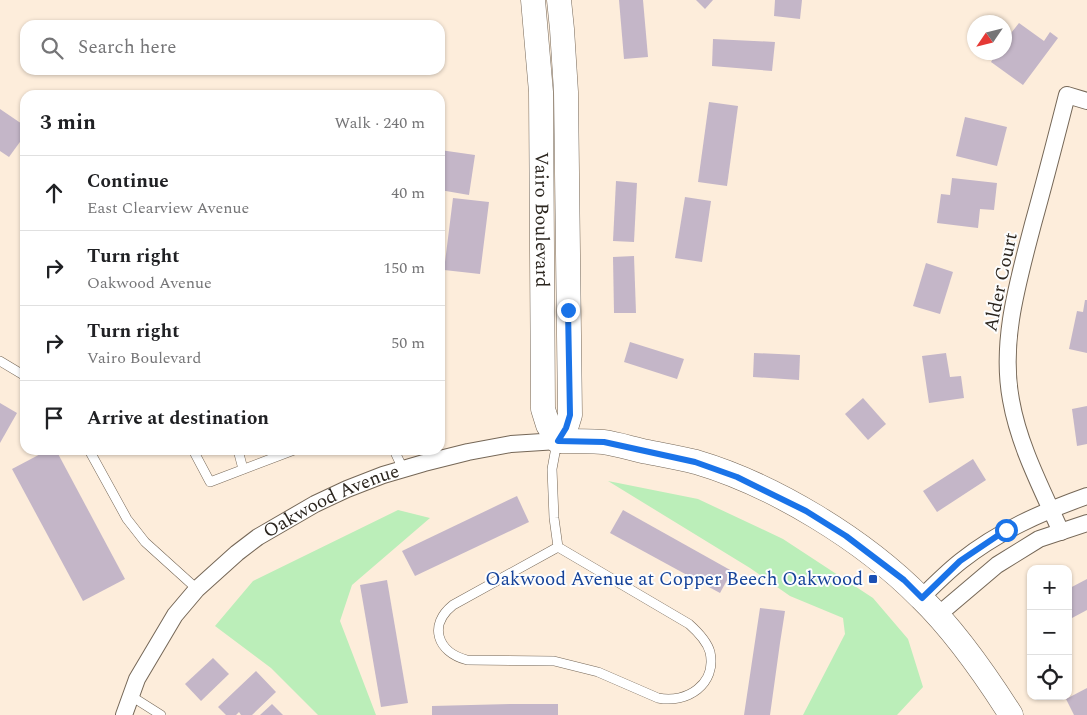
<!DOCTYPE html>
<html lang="en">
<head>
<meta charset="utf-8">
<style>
	body { margin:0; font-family:Spectral,serif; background:#f6f6f6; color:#202124 }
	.controls { position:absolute; right:15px; bottom:15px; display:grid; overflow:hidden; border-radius:10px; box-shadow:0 1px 4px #0004 }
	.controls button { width:45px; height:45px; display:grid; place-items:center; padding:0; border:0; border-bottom:1px solid #e0e0e0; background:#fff; color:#202124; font:25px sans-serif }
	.compass { position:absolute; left:967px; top:15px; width:45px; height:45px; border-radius:50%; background:#fff; box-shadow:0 1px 4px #0004; rotate:235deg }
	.stop { position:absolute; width:15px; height:15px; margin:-11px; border:4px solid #1a73e8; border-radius:50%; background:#fff }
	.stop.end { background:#1a73e8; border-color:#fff; box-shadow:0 1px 5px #0008 }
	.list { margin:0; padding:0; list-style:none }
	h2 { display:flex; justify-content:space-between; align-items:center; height:65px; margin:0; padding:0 20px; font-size:21px }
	h2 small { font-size:16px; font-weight:400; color:#757577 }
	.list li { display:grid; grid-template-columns:32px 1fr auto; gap:15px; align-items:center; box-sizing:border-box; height:75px; padding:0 20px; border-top:1px solid #e0e0e0 }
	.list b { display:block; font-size:19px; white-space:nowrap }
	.list p { margin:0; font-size:16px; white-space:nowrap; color:#757577 }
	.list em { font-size:16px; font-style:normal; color:#757577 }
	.icon { flex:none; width:28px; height:28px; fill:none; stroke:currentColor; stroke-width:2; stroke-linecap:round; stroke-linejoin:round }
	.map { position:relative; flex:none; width:1087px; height:715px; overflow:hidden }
	.search { position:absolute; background:#fff; box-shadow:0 1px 4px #0004; left:20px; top:20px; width:425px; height:55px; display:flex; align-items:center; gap:12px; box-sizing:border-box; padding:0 18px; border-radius:15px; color:#757577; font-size:19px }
	.panel { position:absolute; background:#fff; box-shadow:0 1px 4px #0004; left:20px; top:90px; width:425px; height:365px; border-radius:15px }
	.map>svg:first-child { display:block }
	.green { fill:#bbeeb9 }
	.building { fill:#c4b6c8 }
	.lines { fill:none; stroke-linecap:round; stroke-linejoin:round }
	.lane-casing { stroke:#756757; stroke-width:10 }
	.street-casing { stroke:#756757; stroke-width:18 }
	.secondary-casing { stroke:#756757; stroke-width:25 }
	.lane { stroke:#fff; stroke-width:9 }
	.street { stroke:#fff; stroke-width:16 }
	.secondary { stroke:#fff; stroke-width:24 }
	.route { stroke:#1a73e8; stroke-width:6 }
	.transit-dot { fill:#1a4fb4; stroke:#fdfdfd; stroke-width:2 }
	.labels { text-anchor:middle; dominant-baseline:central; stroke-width:4; stroke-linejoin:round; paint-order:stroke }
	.street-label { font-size:19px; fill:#2b251e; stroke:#fdfdfd }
	.transit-label { font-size:19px; fill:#164399; stroke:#fdfdfd; text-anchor:end }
</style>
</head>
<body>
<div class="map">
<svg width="1087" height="715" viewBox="0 0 1087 715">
	<rect width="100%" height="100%" fill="#fdeddb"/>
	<g class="green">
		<polygon points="608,481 698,499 783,539 873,598 908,639 923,687 897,715 803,715 845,634 843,618 790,596 750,568"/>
		<polygon points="398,510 430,518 352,585 340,621 376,715 318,715 271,668 215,626 253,581"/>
	</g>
	<g class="building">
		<polygon points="619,0 643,0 648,57 624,59"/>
		<polygon points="696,0 713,0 705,9"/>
		<polygon points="775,0 802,0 800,19 774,16"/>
		<polygon points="1019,23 1044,41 1050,32 1058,38 1023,85 991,62 997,52 1004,52 1004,42"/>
		<polygon points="713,39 775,42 772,71 712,66"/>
		<polygon points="709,102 738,106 727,186 698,182"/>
		<polygon points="0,109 25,126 25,135 9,157 0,151"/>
		<polygon points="965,117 1007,127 997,166 956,156"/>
		<polygon points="440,150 475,155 469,195 440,190"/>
		<polygon points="952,178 997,183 994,210 980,209 978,228 937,223 941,194 950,195"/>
		<polygon points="616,181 637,183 634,242 613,241"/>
		<polygon points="685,197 711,201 702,262 675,258"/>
		<polygon points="453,198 489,202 480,274 444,270"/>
		<polygon points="634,256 636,313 614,313 613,257"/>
		<polygon points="926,263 953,272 940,314 913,306"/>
		<polygon points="1085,300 1087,300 1087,353 1069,349 1077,311 1083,312"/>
		<polygon points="630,342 684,359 677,379 624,362"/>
		<polygon points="754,353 800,355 799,380 753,377"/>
		<polygon points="946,353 950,377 961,376 964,398 929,403 922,356"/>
		<polygon points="863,398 886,424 868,440 845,414"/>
		<polygon points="0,403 17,413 0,443"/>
		<polygon points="1087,406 1087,444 1077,446 1072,409"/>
		<polygon points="48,450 56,450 125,579 83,601 12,469"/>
		<polygon points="973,459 986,480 937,512 923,491"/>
		<polygon points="517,496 529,522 415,576 402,551"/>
		<polygon points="623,510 732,571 720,593 610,533"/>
		<polygon points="1087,579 1087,610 1072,618 1068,611 1068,589"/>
		<polygon points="387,580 408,703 381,707 360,585"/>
		<polygon points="760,608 785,611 780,643 770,715 744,715"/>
		<polygon points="213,658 229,674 201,701 185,684"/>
		<polygon points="256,671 276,692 252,715 241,715 239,712 236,715 226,715 218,707"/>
		<polygon points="1087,688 1087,715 1074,715 1066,699"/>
		<polygon points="272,704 283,715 260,715"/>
		<polygon points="511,704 558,704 558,715 432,715 432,706"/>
	</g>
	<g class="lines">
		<defs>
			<g id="lane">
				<polyline points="0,361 25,376"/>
				<path d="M557,442L552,469L554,518L558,547L453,605C428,625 437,652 467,660L554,661L598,672L658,698C687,704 717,684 710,652C707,641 698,632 689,624L558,547"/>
				<polyline points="89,450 127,519 145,542 197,589"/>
				<polyline points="193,450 210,482 294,450"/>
				<polyline points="238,450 243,469"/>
				<polyline points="394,450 403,469"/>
				<polyline points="131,696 161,715"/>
			</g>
			<g id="street">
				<path d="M1061,532C1042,489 1019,446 1011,400C1000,341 1018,282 1033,224C1045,181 1056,138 1067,95L1087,101"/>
				<path d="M921,598C934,585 947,572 961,561C999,531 1042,512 1087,496"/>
				<polyline points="938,615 997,565 1039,539 1087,523"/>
				<path id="s1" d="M124,715L137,679L175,615L197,589L237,553L258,537L315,504L347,489L383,475L424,463L468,452L511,444L558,441"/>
			</g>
			<g id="secondary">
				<path id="s2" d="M533,0L541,92L543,409L548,425L558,441"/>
				<path d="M558,441C573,441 588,441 603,442C618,444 633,449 648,452C663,455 680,458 696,462C774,485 864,540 921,598C956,632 985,674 1011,715"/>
				<polyline points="558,441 566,428 570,415 566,92 562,29 559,0"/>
			</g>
		</defs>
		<use href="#lane" class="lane-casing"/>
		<use href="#street" class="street-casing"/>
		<use href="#secondary" class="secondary-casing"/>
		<use href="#lane" class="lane"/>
		<use href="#street" class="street"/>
		<use href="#secondary" class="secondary"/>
	</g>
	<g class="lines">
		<polyline class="route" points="568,310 570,415 566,428 558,441 604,442 695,462 737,477 806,511 846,536 904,580 922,598 960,561 1006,530"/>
	</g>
	<rect class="transit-dot" x="868" y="574" width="10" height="10" rx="2.5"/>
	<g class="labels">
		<g class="street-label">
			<text stroke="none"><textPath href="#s2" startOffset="220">Vairo Boulevard</textPath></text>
			<text transform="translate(1001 282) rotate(-78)">Alder Court</text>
			<text stroke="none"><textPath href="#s1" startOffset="309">Oakwood Avenue</textPath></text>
		</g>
		<g class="transit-label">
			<text x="863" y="579">Oakwood Avenue at Copper Beech Oakwood</text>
		</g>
	</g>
</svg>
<div class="controls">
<button>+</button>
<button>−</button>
<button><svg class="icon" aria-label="locate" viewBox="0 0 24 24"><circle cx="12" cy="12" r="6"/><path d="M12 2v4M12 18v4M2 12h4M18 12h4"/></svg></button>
</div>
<svg class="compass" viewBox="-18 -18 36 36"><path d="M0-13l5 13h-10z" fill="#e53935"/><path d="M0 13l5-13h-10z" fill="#757577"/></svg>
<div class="stop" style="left:1006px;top:530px"></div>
<div class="stop end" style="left:568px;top:310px"></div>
<div class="search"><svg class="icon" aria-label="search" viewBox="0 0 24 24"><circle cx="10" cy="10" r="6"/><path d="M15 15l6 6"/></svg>Search here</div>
<section class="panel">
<h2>3 min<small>Walk · 240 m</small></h2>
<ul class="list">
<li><svg class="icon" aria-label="ahead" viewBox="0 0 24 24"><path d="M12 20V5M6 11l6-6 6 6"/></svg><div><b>Continue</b><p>East Clearview Avenue</p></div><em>40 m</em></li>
<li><svg class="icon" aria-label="right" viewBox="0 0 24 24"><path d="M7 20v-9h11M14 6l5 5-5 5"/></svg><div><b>Turn right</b><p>Oakwood Avenue</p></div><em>150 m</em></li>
<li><svg class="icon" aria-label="right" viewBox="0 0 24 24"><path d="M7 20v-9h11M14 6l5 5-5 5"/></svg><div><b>Turn right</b><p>Vairo Boulevard</p></div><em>50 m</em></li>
<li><svg class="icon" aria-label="arrive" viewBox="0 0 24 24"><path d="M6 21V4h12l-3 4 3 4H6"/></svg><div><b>Arrive at destination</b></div></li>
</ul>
</section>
</div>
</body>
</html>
